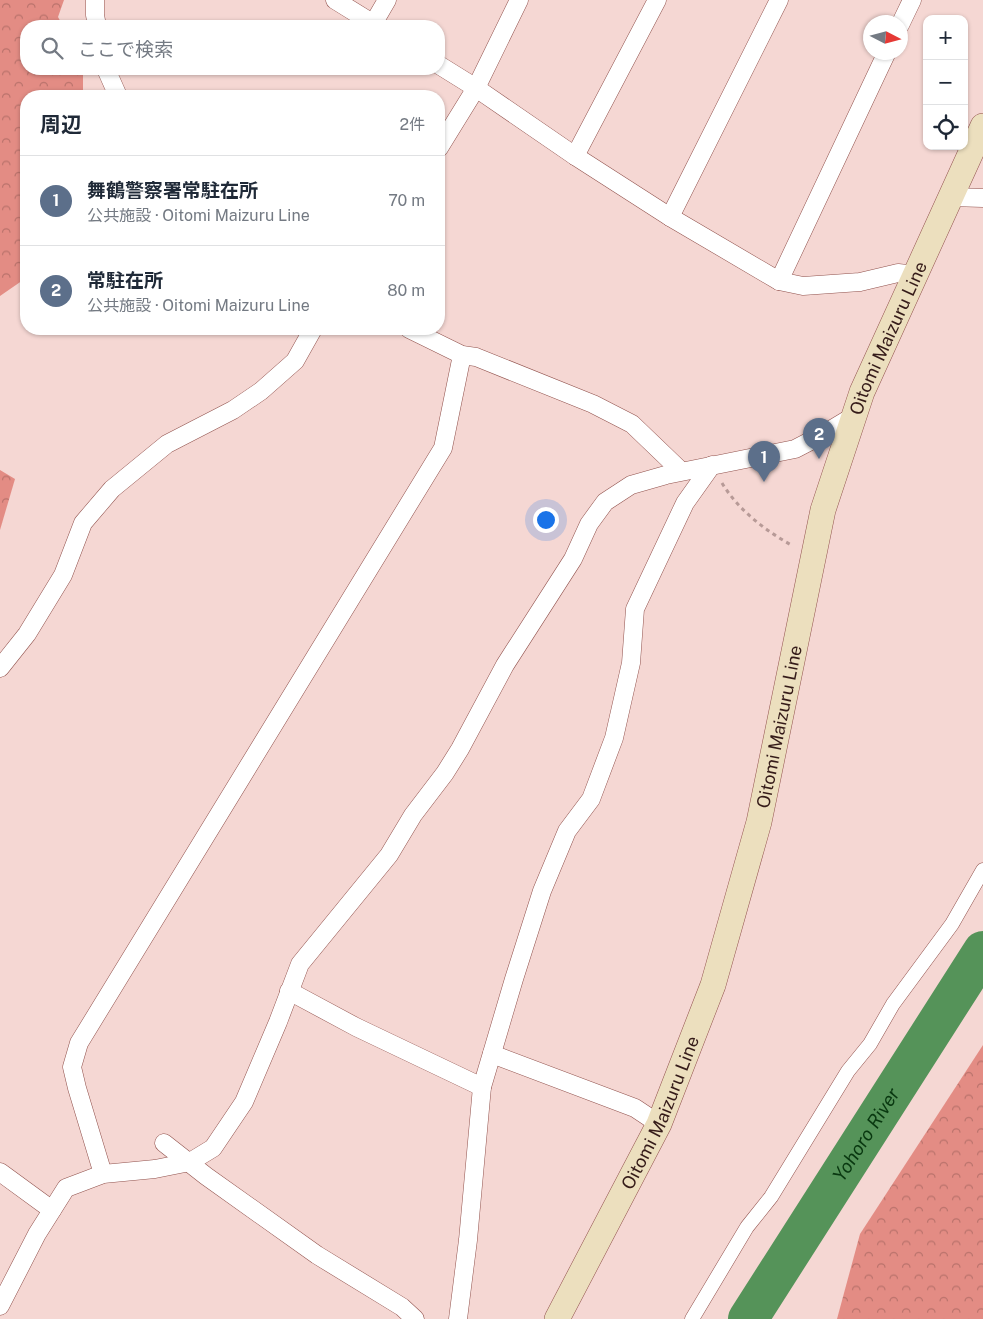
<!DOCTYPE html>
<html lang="ja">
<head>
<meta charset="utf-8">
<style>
	body { margin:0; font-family:"Public Sans","Noto Sans JP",sans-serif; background:#f2f2f3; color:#1f2937 }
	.controls { position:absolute; right:15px; top:15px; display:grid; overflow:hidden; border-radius:10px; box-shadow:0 1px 4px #0004 }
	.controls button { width:45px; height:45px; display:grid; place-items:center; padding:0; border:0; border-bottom:1px solid #e0e1e3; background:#fff; color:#1f2937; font:25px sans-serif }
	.compass { position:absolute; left:863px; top:15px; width:45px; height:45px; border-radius:50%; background:#fff; box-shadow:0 1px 4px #0004; rotate:96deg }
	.you { position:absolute; left:545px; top:519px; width:18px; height:18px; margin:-12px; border:4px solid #fff; border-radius:50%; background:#1a73e8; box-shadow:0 0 0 8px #1a73e833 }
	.badge { display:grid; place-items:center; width:32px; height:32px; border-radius:50%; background:#111827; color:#fff; font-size:16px; font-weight:700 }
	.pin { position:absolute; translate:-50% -41px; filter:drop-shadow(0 1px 2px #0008) }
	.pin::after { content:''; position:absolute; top:26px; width:18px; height:15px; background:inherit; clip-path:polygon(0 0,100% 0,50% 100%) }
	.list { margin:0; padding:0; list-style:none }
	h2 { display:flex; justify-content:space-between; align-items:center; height:65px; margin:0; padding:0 20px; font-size:21px }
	h2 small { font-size:16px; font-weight:400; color:#747a83 }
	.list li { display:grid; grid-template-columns:32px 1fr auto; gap:15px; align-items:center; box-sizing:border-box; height:90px; padding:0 20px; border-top:1px solid #e0e1e3 }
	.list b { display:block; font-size:19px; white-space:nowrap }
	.list p { margin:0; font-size:16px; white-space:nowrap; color:#747a83 }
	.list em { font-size:16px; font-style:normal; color:#747a83 }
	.icon { flex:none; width:28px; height:28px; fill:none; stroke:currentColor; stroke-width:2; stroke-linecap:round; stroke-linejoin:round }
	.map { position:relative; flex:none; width:983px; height:1319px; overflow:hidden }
	.search { position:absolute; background:#fff; box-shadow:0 1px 4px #0004; left:20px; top:20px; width:425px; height:55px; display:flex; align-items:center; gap:12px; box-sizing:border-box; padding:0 18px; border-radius:20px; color:#747a83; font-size:19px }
	.panel { position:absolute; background:#fff; box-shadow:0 1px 4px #0004; left:20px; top:90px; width:425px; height:245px; border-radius:20px }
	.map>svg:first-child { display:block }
	.forest { fill:url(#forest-crowns) }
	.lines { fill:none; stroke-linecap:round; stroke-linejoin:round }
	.river { stroke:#559359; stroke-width:40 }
	.pedestrian-casing { stroke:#91524d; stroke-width:15 }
	.minor-casing { stroke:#91524d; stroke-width:19 }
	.secondary-casing { stroke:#91524d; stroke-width:26 }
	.path { stroke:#b79a97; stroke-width:3; stroke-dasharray:4 4; stroke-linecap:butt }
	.pedestrian { stroke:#fff; stroke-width:14 }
	.minor { stroke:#fff; stroke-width:18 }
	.secondary { stroke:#ecdfbe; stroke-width:25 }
	.labels { text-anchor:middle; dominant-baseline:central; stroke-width:4; stroke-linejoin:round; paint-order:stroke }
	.street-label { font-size:18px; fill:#351b19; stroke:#fff }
	.water-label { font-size:19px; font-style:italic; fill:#093810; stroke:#fff }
</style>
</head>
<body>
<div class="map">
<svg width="983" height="1319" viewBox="0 0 983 1319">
	<defs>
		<pattern id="forest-crowns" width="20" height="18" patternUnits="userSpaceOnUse" patternTransform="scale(1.25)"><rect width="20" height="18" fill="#e38c84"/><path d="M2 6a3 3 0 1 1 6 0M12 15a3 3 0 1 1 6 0" fill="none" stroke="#b9726b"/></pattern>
	</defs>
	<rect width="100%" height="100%" fill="#f5d7d3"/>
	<g class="forest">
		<polygon points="0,0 64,0 58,17 63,26 26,26 26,69 83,69 83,96 26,96 26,278 0,296"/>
		<polygon points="0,470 15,479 0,530"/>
		<polygon points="983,1045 983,1319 837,1319 860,1234"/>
	</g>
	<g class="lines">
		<path class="river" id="s1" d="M748,1319L983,951"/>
		<defs>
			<polyline id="pedestrian" points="692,1319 747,1227 771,1197 848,1071 870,1044 893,1004 952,924 983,870"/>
			<g id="minor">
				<polyline points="95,0 95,15 97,26"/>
				<polyline points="335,0 377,26"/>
				<polyline points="373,24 387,0"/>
				<polyline points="900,25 912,0"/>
				<polyline points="439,65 476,88 575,156 670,217 779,281 803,286 860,282 898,273 916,275"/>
				<polyline points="106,69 118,96"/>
				<polyline points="439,148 476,88 519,0"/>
				<polyline points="575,156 657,0"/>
				<polyline points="950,197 983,198"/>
				<polyline points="670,217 779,0"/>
				<polyline points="779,281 887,52"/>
				<polyline points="409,329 462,355 476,357 593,404 632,424 681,471"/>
				<polyline points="0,668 27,634 63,575 83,523 112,489 167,444 233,410 261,391 295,361 313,329"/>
				<polyline points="289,991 356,1027 482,1087"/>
				<polyline points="492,1054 635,1108 659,1124"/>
				<polyline points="164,1143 206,1176 317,1255 402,1307 415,1319"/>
				<polyline points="0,1172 52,1210"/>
				<polyline points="103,1174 77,1088 72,1067 79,1043 443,448 462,355"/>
				<polyline points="0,1306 37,1234 66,1188 103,1174 155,1169 190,1162 213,1148 244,1102 278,1022 300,964 389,855 413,815 445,773 460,749 505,665 573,559 589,524 605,502 631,485 666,475 795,449 824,434 854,416"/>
				<polyline points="458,1319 468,1240 482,1087 514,979 542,891 567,831 591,799 614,738 631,663 635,609 685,503 712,465"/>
			</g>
			<g id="secondary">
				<path id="s2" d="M557,1319L659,1124L713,985L759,822L823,510L862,392L983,126"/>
			</g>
		</defs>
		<use href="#pedestrian" class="pedestrian-casing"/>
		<use href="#minor" class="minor-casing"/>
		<use href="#secondary" class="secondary-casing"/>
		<path class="path" d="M722,483C738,510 766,531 793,546"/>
		<use href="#pedestrian" class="pedestrian"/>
		<use href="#minor" class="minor"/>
		<use href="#secondary" class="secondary"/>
	</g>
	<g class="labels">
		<g class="street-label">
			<text stroke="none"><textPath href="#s2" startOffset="1041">Oitomi Maizuru Line</textPath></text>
			<text stroke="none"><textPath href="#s2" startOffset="636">Oitomi Maizuru Line</textPath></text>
			<text stroke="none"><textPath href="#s2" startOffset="231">Oitomi Maizuru Line</textPath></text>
		</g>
		<g class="water-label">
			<text stroke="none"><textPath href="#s1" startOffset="219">Yohoro River</textPath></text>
		</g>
	</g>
</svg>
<div class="controls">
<button>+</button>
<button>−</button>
<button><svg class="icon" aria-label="locate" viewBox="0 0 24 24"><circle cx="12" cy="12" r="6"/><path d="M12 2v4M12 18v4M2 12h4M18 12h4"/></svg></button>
</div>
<svg class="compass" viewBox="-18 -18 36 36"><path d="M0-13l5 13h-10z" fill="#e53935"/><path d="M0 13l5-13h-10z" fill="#747a83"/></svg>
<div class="you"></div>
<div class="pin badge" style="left:764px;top:482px;background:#5c6f8a">1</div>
<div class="pin badge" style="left:819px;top:459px;background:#5c6f8a">2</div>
<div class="search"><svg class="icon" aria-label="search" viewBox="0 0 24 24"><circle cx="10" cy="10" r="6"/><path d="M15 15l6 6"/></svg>ここで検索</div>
<section class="panel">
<h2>周辺<small>2件</small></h2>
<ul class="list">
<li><span class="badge" style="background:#5c6f8a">1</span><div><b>舞鶴警察署常駐在所</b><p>公共施設 · Oitomi Maizuru Line</p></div><em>70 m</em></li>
<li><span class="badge" style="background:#5c6f8a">2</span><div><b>常駐在所</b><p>公共施設 · Oitomi Maizuru Line</p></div><em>80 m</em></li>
</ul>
</section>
</div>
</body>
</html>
